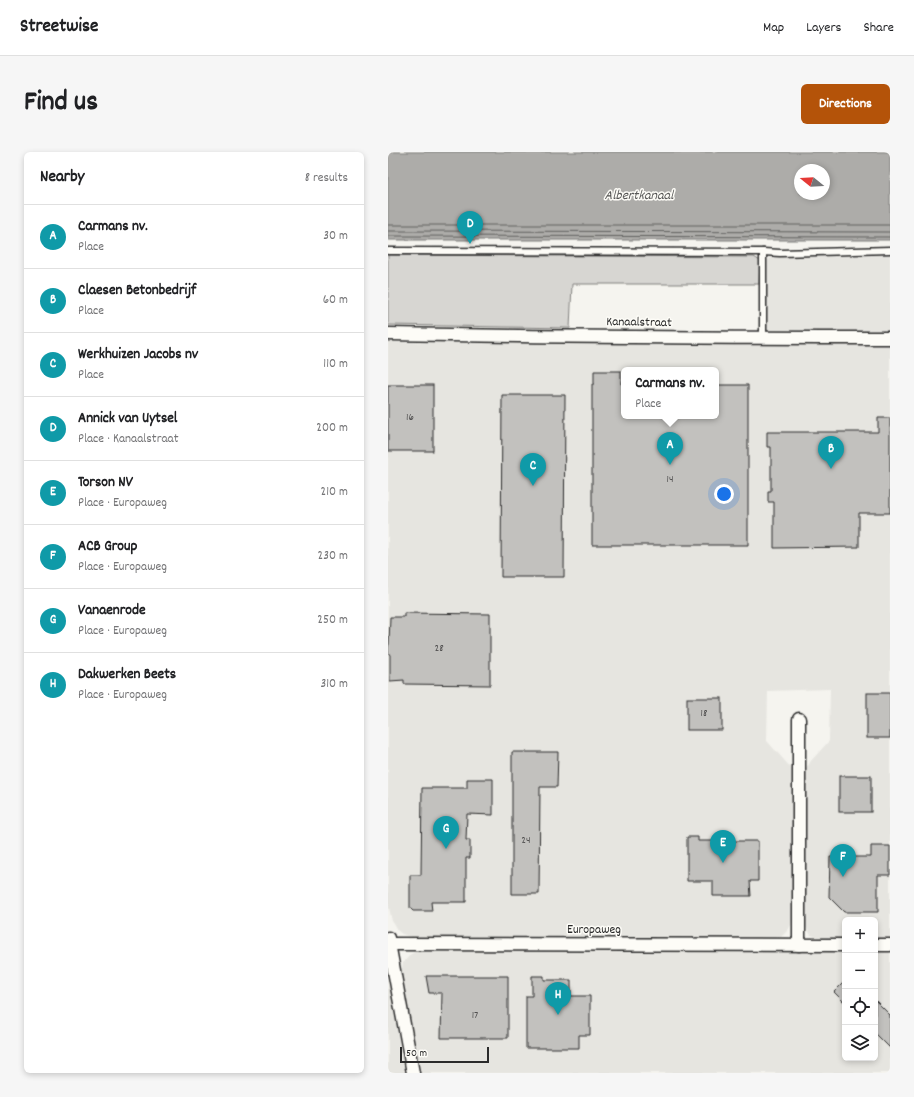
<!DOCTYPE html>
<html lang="en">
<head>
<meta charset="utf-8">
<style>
	body { margin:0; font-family:Dekko,sans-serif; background:#f6f6f6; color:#202124 }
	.controls { position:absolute; right:12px; bottom:12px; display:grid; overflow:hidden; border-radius:6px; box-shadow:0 2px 6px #0003 }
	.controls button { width:36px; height:36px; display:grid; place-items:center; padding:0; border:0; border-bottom:1px solid #e0e0e0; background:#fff; color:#202124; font:20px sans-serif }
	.compass { position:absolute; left:406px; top:12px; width:36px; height:36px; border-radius:50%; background:#fff; box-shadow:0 2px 6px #0003; rotate:288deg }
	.scale { position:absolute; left:12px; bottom:10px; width:89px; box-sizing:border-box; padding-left:4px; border:2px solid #2b2b2b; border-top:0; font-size:11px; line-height:14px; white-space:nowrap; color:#2b2b2b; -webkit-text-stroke:3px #fdfcf7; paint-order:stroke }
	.you { position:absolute; left:336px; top:342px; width:14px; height:14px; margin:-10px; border:3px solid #fff; border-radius:50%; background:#1a73e8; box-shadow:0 0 0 6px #1a73e833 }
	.badge { display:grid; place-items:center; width:26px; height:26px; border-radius:50%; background:#b45309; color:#fff; font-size:13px; font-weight:700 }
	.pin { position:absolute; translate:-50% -33px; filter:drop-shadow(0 1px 2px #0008) }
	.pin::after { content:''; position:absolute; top:21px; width:14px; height:12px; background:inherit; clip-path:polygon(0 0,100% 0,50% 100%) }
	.popup { position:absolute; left:233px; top:215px; width:98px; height:52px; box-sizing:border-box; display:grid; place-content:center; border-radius:6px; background:#fff; filter:drop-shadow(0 1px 3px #0005); font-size:13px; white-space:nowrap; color:#757577 }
	.popup b { font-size:15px; color:#202124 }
	.popup::after { content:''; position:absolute; left:50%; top:100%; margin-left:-8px; border:8px solid transparent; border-top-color:#fff }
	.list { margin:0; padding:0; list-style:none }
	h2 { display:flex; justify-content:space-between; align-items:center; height:52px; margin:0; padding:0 16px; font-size:17px }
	h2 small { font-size:13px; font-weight:400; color:#757577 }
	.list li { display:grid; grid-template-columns:26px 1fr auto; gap:12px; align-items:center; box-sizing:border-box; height:64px; padding:0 16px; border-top:1px solid #e0e0e0 }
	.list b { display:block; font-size:15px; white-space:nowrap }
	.list p { margin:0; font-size:13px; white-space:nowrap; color:#757577 }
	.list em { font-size:13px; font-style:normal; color:#757577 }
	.icon { flex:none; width:22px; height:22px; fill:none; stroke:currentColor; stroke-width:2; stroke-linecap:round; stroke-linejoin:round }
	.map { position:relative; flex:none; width:502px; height:921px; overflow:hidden; border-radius:6px }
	header { display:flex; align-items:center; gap:24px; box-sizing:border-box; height:56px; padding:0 20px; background:#fff; border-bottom:1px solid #e0e0e0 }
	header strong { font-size:19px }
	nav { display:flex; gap:22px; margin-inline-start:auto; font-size:14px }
	.intro { display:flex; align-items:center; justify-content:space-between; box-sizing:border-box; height:96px; padding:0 24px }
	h1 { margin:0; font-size:28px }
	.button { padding:10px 18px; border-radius:6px; background:#b45309; color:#fff; font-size:14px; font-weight:700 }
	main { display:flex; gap:24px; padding:0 24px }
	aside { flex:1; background:#fff; border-radius:6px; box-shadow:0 2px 6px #0003 }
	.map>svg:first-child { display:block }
	.built { fill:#e6e5e0; fill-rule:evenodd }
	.green { fill:#d7d6d2; stroke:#81807e }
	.water { fill:#adaca9; stroke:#797877; fill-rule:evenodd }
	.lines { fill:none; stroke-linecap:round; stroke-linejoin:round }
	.shore { stroke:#5f5f5d; stroke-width:1 }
	.building { fill:#c2c1be; stroke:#2b2b2b }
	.service-casing { stroke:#2b2b2b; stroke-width:9 }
	.minor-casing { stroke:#2b2b2b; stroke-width:15 }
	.service { stroke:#fdfcf7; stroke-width:6 }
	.minor { stroke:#fdfcf7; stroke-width:12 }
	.labels { text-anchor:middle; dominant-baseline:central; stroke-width:3; stroke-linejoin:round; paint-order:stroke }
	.number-label { font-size:11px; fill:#515050 }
	.street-label { font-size:13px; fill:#2b2b2b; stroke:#fdfcf7 }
	.water-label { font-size:14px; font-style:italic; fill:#585857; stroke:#fdfcf7 }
</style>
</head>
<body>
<header>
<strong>Streetwise</strong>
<nav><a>Map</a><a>Layers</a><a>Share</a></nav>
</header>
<div class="intro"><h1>Find us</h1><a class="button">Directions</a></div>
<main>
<aside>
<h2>Nearby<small>8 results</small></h2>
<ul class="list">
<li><span class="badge" style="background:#0f9aa8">A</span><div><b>Carmans nv.</b><p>Place</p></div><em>30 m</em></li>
<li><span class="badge" style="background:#0f9aa8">B</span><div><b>Claesen Betonbedrijf</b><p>Place</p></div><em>60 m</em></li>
<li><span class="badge" style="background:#0f9aa8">C</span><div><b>Werkhuizen Jacobs nv</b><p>Place</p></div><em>110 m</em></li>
<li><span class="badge" style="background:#0f9aa8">D</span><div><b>Annick van Uytsel</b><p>Place · Kanaalstraat</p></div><em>200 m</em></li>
<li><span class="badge" style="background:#0f9aa8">E</span><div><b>Torson NV</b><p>Place · Europaweg</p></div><em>210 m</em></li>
<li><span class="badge" style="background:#0f9aa8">F</span><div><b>ACB Group</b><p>Place · Europaweg</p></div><em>230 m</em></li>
<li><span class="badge" style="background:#0f9aa8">G</span><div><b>Vanaenrode</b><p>Place · Europaweg</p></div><em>250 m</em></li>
<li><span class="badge" style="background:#0f9aa8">H</span><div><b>Dakwerken Beets</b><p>Place · Europaweg</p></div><em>310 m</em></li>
</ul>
</aside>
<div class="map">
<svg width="502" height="921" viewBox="0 0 502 921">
	<rect width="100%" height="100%" fill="#f5f4ef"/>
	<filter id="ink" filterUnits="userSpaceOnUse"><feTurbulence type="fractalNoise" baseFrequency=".025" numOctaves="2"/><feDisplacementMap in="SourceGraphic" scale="8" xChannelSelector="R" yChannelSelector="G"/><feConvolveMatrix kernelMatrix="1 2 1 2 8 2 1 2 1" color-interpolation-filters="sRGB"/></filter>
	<g filter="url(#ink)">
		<g class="built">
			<path d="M502,101V787H487V768H457V787L431,786L423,783L418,775L417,768V617L422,611V610L441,589L442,537L380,539L379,589L404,617V769L403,773L400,778L393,785L383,787L23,785L14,782L9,778L4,769L0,751V190L378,192V113L379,109L382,106L385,104ZM236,218H328V264H236Z"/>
			<polygon points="41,798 457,799 457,906 487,906 487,800 502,800 502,921 30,921 13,819 15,811 23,802 29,799"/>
			<polygon points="0,825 15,909 17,921 0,921"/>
		</g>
		<polygon class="green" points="0,103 366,105 372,109 371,132 184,132 182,176 0,173"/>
		<path class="water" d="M0,0H502V88H0ZM412,18H436V42H412Z"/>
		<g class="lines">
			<g class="shore">
				<polyline points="0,73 502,73"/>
				<polyline points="0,79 502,80"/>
				<polyline points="0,84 502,85"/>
			</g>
		</g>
		<g class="building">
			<polygon points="206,219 233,219 233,232 236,232 236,264 328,264 328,233 360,233 360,393 204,393 204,232 206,232"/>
			<rect x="0" y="233" width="45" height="66"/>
			<polygon points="114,243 177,243 176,425 113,425"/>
			<polygon points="490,266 502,266 502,361 471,361 471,395 386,396 386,350 380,350 380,339 383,339 383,295 379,295 379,280 490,280"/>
			<polygon points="16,461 102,462 102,533 16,532 16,528 2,529 2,503 0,500 0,495 1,492 2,465 16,465"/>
			<rect x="479" y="541" width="23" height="45"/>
			<rect x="299" y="546" width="35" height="32"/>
			<polygon points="124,600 170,600 169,635 152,635 151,742 124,742"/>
			<rect x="451" y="624" width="32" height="36"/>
			<polygon points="79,627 105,627 105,663 79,662 78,688 82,688 82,706 78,706 78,750 43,750 44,759 25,759 22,756 22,723 33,723 34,636 79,636"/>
			<polygon points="299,685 310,685 310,689 370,689 370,729 362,729 363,744 325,744 325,729 299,729"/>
			<polygon points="483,694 502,694 502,723 490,723 490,760 456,760 441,745 442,705 483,705"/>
			<polygon points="38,824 120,824 120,886 53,886 54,841 41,841"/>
			<polygon points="144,824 156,824 156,828 183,828 183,844 202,844 202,883 191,883 191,896 138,896 138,844 144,844"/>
			<polygon points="457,829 457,851 446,840"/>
			<polygon points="487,848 502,863 502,896 487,881"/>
		</g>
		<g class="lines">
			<defs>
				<g id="service">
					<polyline points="0,99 375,100 375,186"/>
					<polyline points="375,100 392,101 502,98"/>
				</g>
				<g id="minor">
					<path d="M0,182C167,185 335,186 502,186"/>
					<polyline points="411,567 411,793"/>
					<polyline points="0,786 25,921"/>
					<polyline points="1,792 457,793"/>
					<polyline points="487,793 502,793"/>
				</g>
			</defs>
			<use href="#service" class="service-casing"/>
			<use href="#minor" class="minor-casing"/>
			<use href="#service" class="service"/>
			<use href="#minor" class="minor"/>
		</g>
	</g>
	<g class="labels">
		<g class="number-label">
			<text x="22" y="266">16</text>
			<text x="282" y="328">14</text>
			<text x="51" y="497">28</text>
			<text x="316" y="562">18</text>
			<text x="138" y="689">24</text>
			<text x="87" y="864">17</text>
		</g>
		<g class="street-label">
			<text transform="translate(251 171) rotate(1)">Kanaalstraat</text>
			<text x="206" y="778">Europaweg</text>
		</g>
		<g class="water-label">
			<text x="251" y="44">Albertkanaal</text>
		</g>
	</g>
</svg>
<div class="controls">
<button>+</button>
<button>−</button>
<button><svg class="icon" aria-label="locate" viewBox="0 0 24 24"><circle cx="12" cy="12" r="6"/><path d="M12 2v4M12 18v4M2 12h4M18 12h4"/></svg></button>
<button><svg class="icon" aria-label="layers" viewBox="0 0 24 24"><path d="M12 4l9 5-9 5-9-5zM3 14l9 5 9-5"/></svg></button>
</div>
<svg class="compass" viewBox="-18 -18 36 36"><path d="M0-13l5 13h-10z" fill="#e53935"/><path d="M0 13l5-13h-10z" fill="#757577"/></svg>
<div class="scale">50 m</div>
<div class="you"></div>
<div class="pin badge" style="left:282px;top:313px;background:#0f9aa8">A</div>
<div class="popup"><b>Carmans nv.</b>Place</div>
<div class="pin badge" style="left:443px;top:317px;background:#0f9aa8">B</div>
<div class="pin badge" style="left:145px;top:334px;background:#0f9aa8">C</div>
<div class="pin badge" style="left:82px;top:92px;background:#0f9aa8">D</div>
<div class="pin badge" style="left:335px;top:711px;background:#0f9aa8">E</div>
<div class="pin badge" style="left:455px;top:725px;background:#0f9aa8">F</div>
<div class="pin badge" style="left:58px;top:697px;background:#0f9aa8">G</div>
<div class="pin badge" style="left:170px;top:863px;background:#0f9aa8">H</div>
</div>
</main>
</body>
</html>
